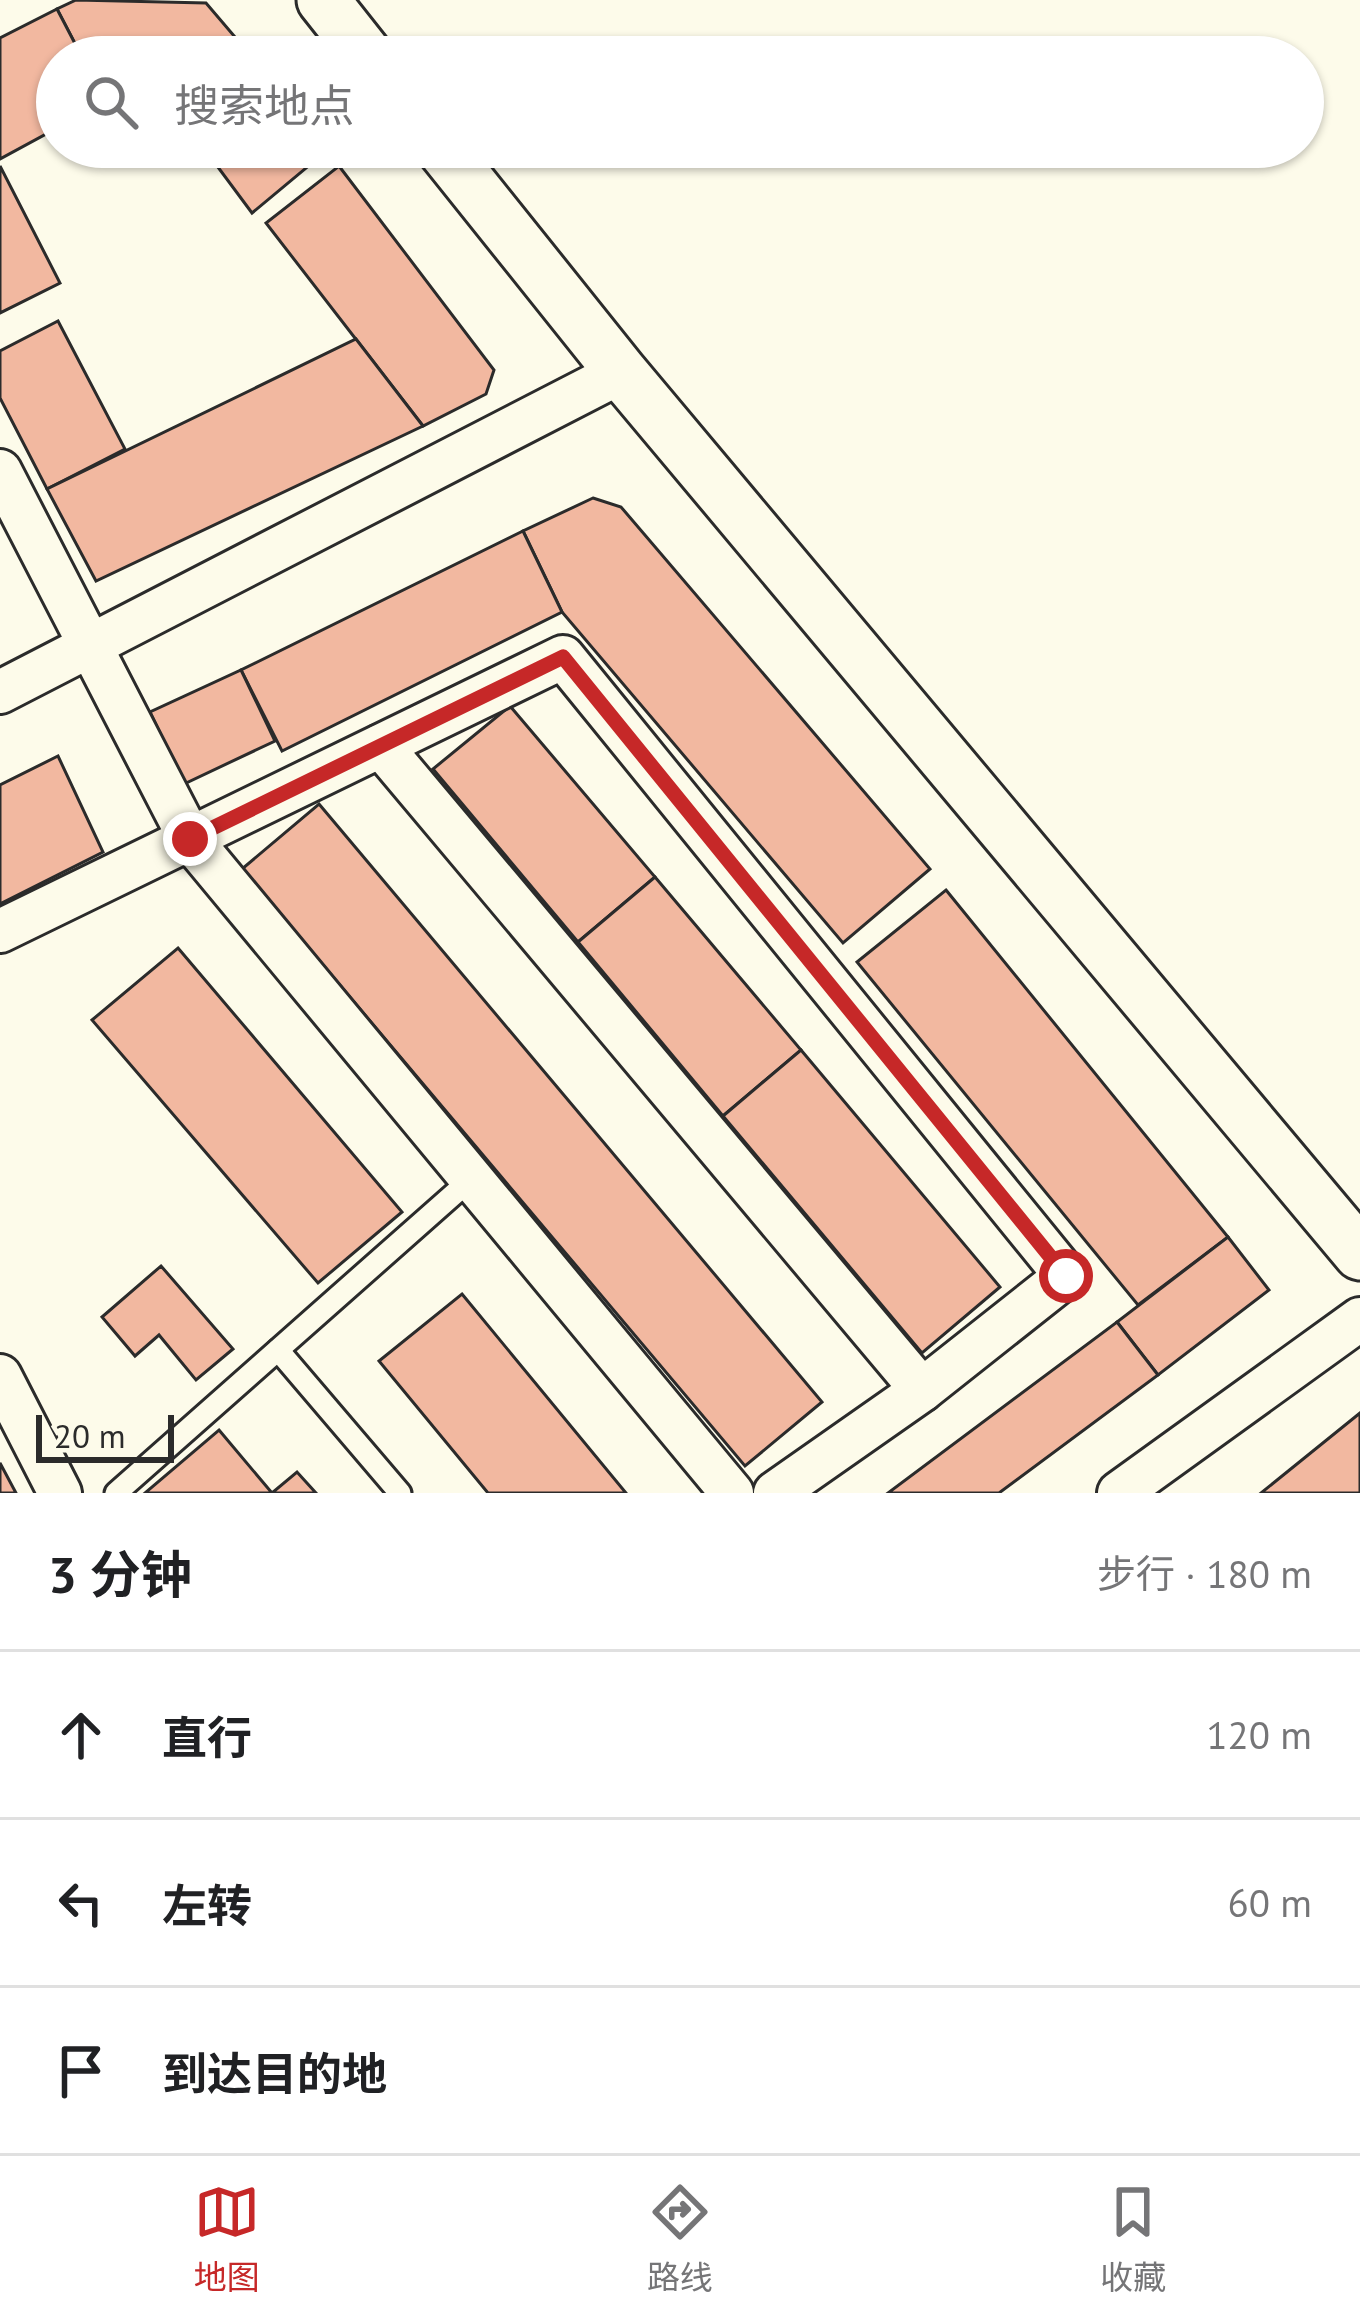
<!DOCTYPE html>
<html lang="zh">
<head>
<meta charset="utf-8">
<style>
	body { margin:0; font-family:"PT Sans","Noto Sans SC",sans-serif; background:#f2f2f2; color:#202124 }
	.scale { position:absolute; left:36px; bottom:30px; width:138px; box-sizing:border-box; padding-left:12px; border:6px solid #2b2b2b; border-top:0; font-size:33px; line-height:42px; white-space:nowrap; color:#2b2b2b; -webkit-text-stroke:9px #fdfbea; paint-order:stroke }
	.stop { position:absolute; width:36px; height:36px; margin:-27px; border:9px solid #c62828; border-radius:50%; background:#fff }
	.stop.end { background:#c62828; border-color:#fff; box-shadow:0 3px 12px #0008 }
	.list { margin:0; padding:0; list-style:none }
	h2 { display:flex; justify-content:space-between; align-items:center; height:156px; margin:0; padding:0 48px; font-size:51px }
	h2 small { font-size:39px; font-weight:400; color:#757577 }
	.list li { display:grid; grid-template-columns:78px 1fr auto; gap:36px; align-items:center; box-sizing:border-box; height:168px; padding:0 48px; border-top:3px solid #e0e0e0 }
	.list b { display:block; font-size:45px; white-space:nowrap }
	.list em { font-size:39px; font-style:normal; color:#757577 }
	.icon { flex:none; width:66px; height:66px; fill:none; stroke:currentColor; stroke-width:2; stroke-linecap:round; stroke-linejoin:round }
	.map { position:relative; flex:none; width:1360px; height:1493px; overflow:hidden }
	.search { position:absolute; background:#fff; box-shadow:0 3px 9px #0004; left:36px; right:36px; top:36px; height:132px; display:flex; align-items:center; gap:30px; box-sizing:border-box; padding:0 42px; border-radius:66px; color:#757577; font-size:45px }
	.sheet { height:660px; background:#fff }
	nav { display:flex; justify-content:space-around; align-items:center; box-sizing:border-box; height:168px; border-top:3px solid #e0e0e0; background:#fff; font-size:33px; color:#757577 }
	nav a { display:grid; justify-items:center; gap:6px }
	nav .on { color:#c62828 }
	.map>svg:first-child { display:block }
	.building { fill:#f2b8a0; stroke:#2b2b2b; stroke-width:3 }
	.lines { fill:none; stroke-linecap:round; stroke-linejoin:round }
	.service-casing { stroke:#2b2b2b; stroke-width:27 }
	.minor-casing { stroke:#2b2b2b; stroke-width:48 }
	.tertiary-casing { stroke:#2b2b2b; stroke-width:57 }
	.service { stroke:#fdfbea; stroke-width:21 }
	.minor { stroke:#fdfbea; stroke-width:42 }
	.tertiary { stroke:#fdfbea; stroke-width:51 }
	.route { stroke:#c62828; stroke-width:15 }
</style>
</head>
<body>
<div class="map">
<svg width="1360" height="1493" viewBox="0 0 1360 1493">
	<rect width="100%" height="100%" fill="#fdfbea"/>
	<g class="building">
		<polygon points="76,0 206,3 252,57 82,57 57,9"/>
		<polygon points="57,9 82,57 57,57 57,128 0,159 0,38"/>
		<polygon points="203,147 327,147 329,149 252,213"/>
		<polygon points="0,166 60,283 0,313"/>
		<polygon points="339,166 494,370 486,394 423,426 266,223"/>
		<polygon points="58,321 125,449 47,489 0,398 0,351"/>
		<polygon points="356,339 423,426 96,581 47,489"/>
		<polygon points="593,498 621,507 930,869 843,943 562,612 523,531"/>
		<polygon points="523,531 562,612 282,751 241,670"/>
		<polygon points="241,670 275,741 184,784 150,712"/>
		<polygon points="510,706 655,877 578,942 433,769"/>
		<polygon points="58,756 103,852 0,904 0,785"/>
		<polygon points="319,804 822,1402 745,1466 242,869"/>
		<polygon points="655,877 801,1050 723,1116 578,942"/>
		<polygon points="946,890 1228,1237 1138,1305 857,962"/>
		<polygon points="178,948 402,1212 318,1283 92,1020"/>
		<polygon points="801,1050 1000,1287 922,1353 723,1116"/>
		<polygon points="1228,1237 1269,1290 1158,1375 1117,1322"/>
		<polygon points="161,1266 233,1349 196,1380 159,1335 135,1356 102,1317"/>
		<polygon points="462,1294 626,1493 488,1493 379,1361"/>
		<polygon points="1117,1322 1158,1375 999,1493 888,1493"/>
		<polygon points="1360,1413 1360,1493 1261,1493"/>
		<polygon points="219,1430 272,1493 297,1472 316,1493 145,1493"/>
		<polygon points="0,1463 16,1493 0,1493"/>
	</g>
	<g class="lines">
		<defs>
			<g id="service">
				<polyline points="278,1350 400,1493"/>
				<polyline points="116,1493 471,1179"/>
			</g>
			<g id="minor">
				<polyline points="0,471 190,839 732,1493"/>
				<polyline points="0,692 621,372"/>
				<polyline points="381,746 922,1390"/>
				<polyline points="0,931 563,657 1066,1276 922,1390 775,1493"/>
				<polyline points="0,1376 60,1493"/>
				<polyline points="1119,1493 1360,1319"/>
			</g>
			<g id="tertiary">
				<polyline points="323,0 368,57"/>
				<polyline points="441,147 621,372 1360,1254"/>
			</g>
		</defs>
		<use href="#service" class="service-casing"/>
		<use href="#minor" class="minor-casing"/>
		<use href="#tertiary" class="tertiary-casing"/>
		<use href="#service" class="service"/>
		<use href="#minor" class="minor"/>
		<use href="#tertiary" class="tertiary"/>
	</g>
	<g class="lines">
		<polyline class="route" points="190,839 563,657 1066,1276"/>
	</g>
</svg>
<div class="scale">20 m</div>
<div class="stop" style="left:1066px;top:1276px"></div>
<div class="stop end" style="left:190px;top:839px"></div>
<div class="search"><svg class="icon" aria-label="search" viewBox="0 0 24 24"><circle cx="10" cy="10" r="6"/><path d="M15 15l6 6"/></svg>搜索地点</div>
</div>
<section class="sheet">
<h2>3 分钟<small>步行 · 180 m</small></h2>
<ul class="list">
<li><svg class="icon" aria-label="ahead" viewBox="0 0 24 24"><path d="M12 20V5M6 11l6-6 6 6"/></svg><div><b>直行</b></div><em>120 m</em></li>
<li><svg class="icon" aria-label="left" viewBox="0 0 24 24"><path d="M17 20v-9H6M10 6l-5 5 5 5"/></svg><div><b>左转</b></div><em>60 m</em></li>
<li><svg class="icon" aria-label="arrive" viewBox="0 0 24 24"><path d="M6 21V4h12l-3 4 3 4H6"/></svg><div><b>到达目的地</b></div></li>
</ul>
</section>
<nav>
<a class="on"><svg class="icon" aria-label="map" viewBox="0 0 24 24"><path d="M3 6l6-2 6 2 6-2v14l-6 2-6-2-6 2zM9 4v14M15 6v14"/></svg>地图</a>
<a><svg class="icon" aria-label="directions" viewBox="0 0 24 24"><path d="M12 3l9 9-9 9-9-9zM9 14v-3h6M13 9l2 2-2 2"/></svg>路线</a>
<a><svg class="icon" aria-label="saved" viewBox="0 0 24 24"><path d="M7 4h10v16l-5-4-5 4z"/></svg>收藏</a>
</nav>
</body>
</html>
